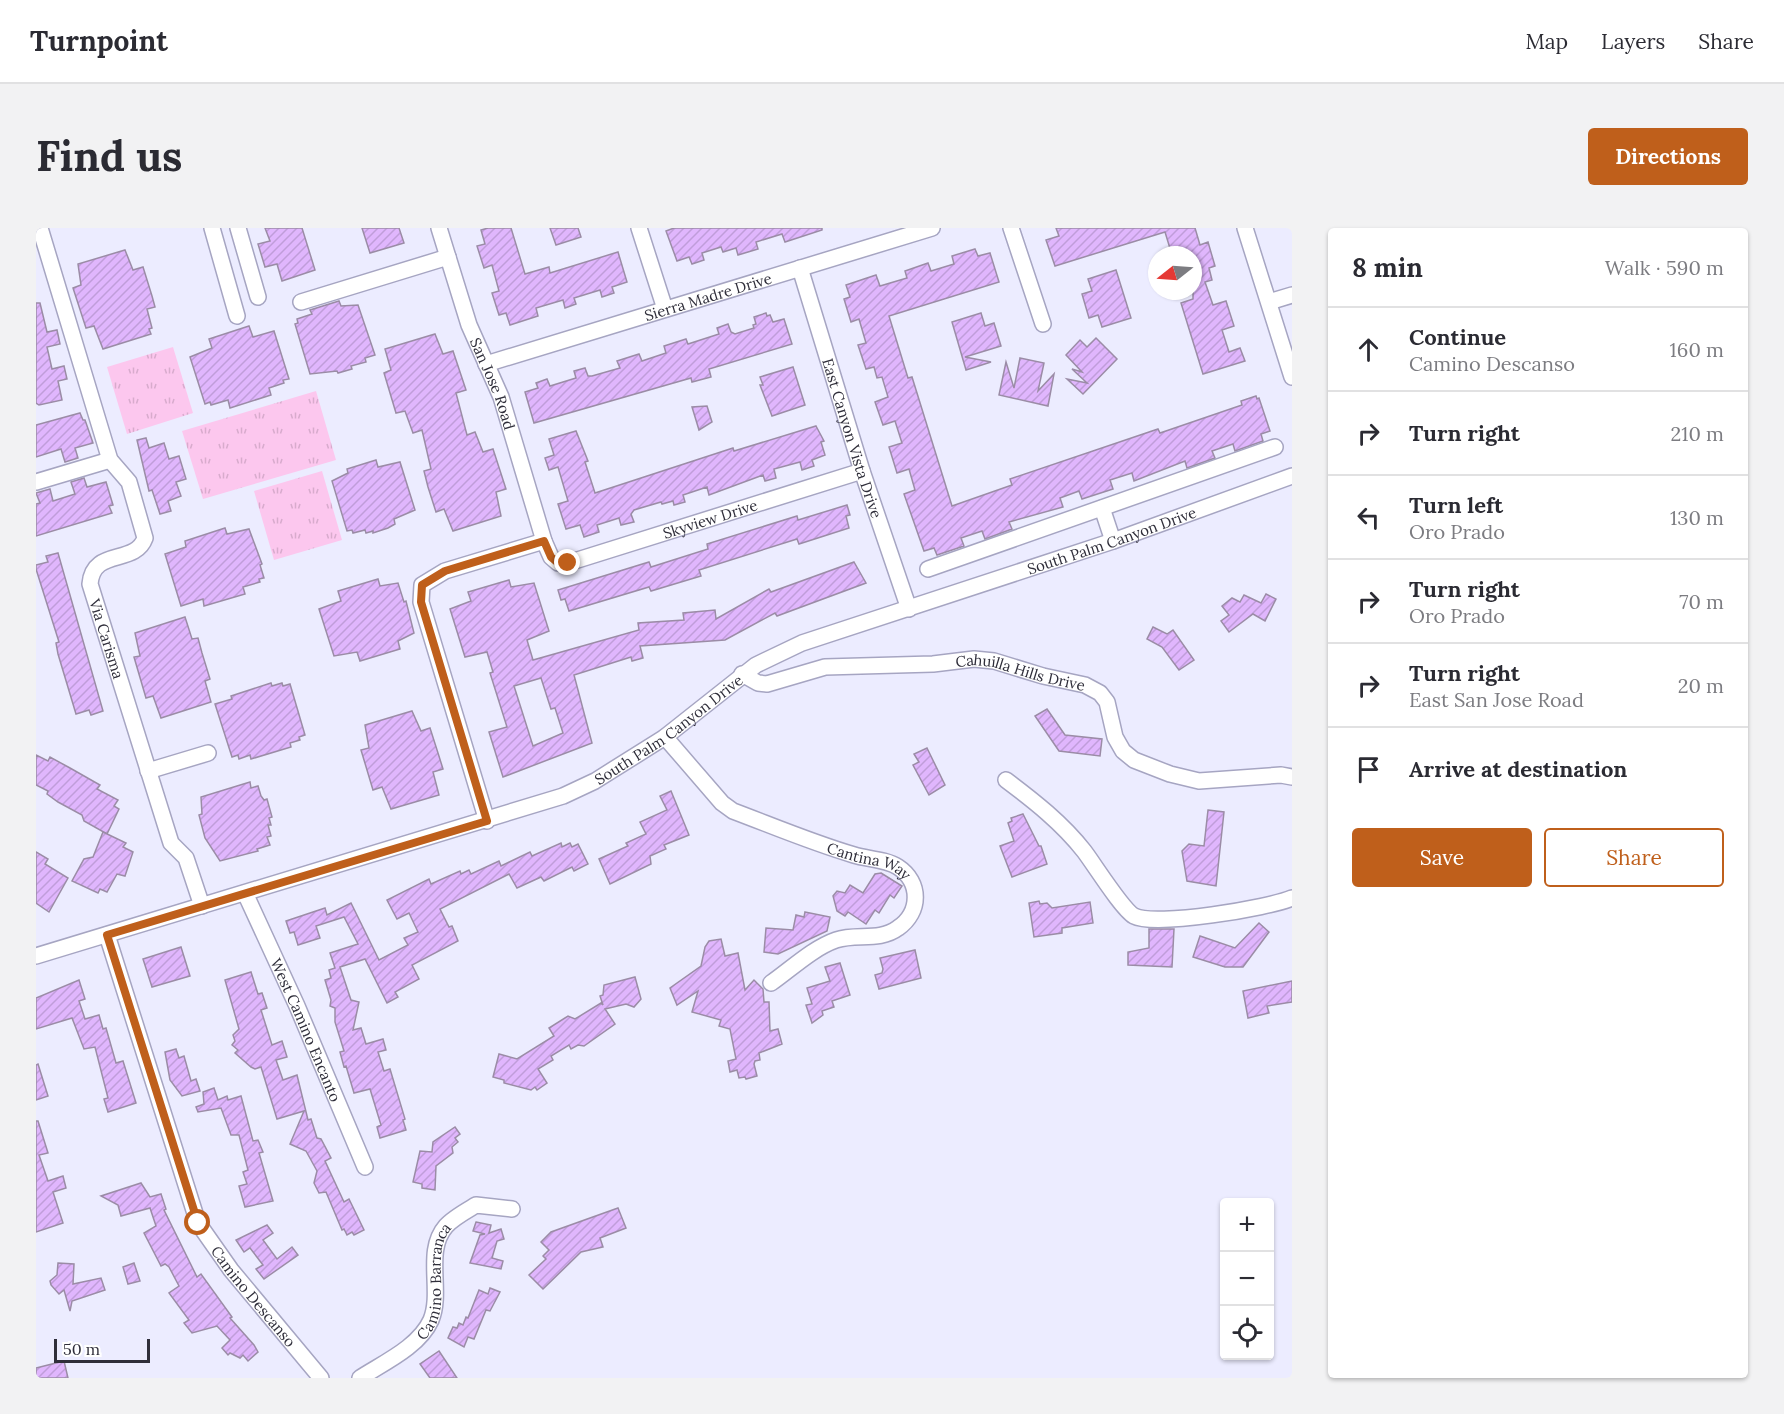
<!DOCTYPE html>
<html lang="en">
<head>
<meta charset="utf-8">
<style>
	body { margin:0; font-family:Lora,serif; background:#f2f2f3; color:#2b2b33 }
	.controls { position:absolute; right:18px; bottom:18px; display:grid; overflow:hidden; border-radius:6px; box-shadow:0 2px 4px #0004 }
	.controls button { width:54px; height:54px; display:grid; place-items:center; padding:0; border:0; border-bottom:2px solid #e1e1e2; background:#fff; color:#2b2b33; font:30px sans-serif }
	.compass { position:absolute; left:1112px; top:18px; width:54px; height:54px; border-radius:50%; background:#fff; box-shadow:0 2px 4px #0004; rotate:253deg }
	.scale { position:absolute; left:18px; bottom:15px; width:96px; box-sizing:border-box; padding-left:6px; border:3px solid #2f2e3a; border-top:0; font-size:16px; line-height:21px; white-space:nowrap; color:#2f2e3a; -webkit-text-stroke:4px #fff; paint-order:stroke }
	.stop { position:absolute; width:18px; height:18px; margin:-14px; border:4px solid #bf5f1b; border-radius:50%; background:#fff }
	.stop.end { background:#bf5f1b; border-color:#fff; box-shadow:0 2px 6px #0008 }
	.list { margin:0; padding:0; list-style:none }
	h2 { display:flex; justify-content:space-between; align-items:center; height:78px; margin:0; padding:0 24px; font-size:26px }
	h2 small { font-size:20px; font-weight:400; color:#7c7c81 }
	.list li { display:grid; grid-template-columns:39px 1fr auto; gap:18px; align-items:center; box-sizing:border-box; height:84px; padding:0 24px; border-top:2px solid #e1e1e2 }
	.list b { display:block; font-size:22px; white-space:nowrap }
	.list p { margin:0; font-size:20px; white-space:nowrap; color:#7c7c81 }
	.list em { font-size:20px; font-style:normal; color:#7c7c81 }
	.actions { display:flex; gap:12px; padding:18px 24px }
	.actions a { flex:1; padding:14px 0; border:2px solid #bf5f1b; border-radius:6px; text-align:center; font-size:21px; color:#bf5f1b }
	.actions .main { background:#bf5f1b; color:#fff }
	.icon { flex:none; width:33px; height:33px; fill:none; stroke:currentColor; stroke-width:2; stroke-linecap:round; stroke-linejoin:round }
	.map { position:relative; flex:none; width:1256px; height:1150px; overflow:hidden; border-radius:6px }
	header { display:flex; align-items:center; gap:36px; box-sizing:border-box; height:84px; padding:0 30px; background:#fff; border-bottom:2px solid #e1e1e2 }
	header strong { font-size:28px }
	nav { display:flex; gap:33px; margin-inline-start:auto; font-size:21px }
	.intro { display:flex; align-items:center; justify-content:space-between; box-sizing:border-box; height:144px; padding:0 36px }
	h1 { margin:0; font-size:42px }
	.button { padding:15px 27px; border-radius:6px; background:#bf5f1b; color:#fff; font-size:21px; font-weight:700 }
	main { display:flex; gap:36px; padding:0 36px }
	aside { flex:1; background:#fff; border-radius:6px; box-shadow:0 2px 4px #0004 }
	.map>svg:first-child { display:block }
	.park { fill:url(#park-tufts) }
	.building { fill:url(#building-hatch); stroke:#9b8ca6; stroke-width:1.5; fill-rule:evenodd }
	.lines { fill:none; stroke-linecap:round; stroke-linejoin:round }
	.minor-casing { stroke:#a6a5c2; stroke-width:18 }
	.minor { stroke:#fff; stroke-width:15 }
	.route { stroke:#bf5f1b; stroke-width:8 }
	.labels { text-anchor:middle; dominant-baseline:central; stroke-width:6; stroke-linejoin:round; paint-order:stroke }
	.street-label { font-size:15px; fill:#2f2e3a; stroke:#fff }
</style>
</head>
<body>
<header>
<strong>Turnpoint</strong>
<nav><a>Map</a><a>Layers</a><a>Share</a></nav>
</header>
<div class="intro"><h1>Find us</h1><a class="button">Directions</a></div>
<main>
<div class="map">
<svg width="1256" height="1150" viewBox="0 0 1256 1150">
	<defs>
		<pattern id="park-tufts" width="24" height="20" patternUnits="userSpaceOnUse" patternTransform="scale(1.5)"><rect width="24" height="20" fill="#fcc7ee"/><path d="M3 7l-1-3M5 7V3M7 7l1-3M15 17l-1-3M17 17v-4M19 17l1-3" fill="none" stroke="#d8abcd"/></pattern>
		<pattern id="building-hatch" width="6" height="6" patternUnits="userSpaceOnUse" patternTransform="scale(1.5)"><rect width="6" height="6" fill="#e0b6fd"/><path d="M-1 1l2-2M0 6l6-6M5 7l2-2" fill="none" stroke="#c09dda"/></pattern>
	</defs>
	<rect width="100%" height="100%" fill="#ececff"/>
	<g class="park">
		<polygon points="137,119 157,185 91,206 71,139"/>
		<polygon points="280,163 300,232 167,271 146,203"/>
		<polygon points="286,243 306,312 238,332 218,263"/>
	</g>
	<g class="building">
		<polygon points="229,0 266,0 279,42 246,53 241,36 229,39 222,16 234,13"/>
		<polygon points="326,0 363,0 368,15 334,25"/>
		<polygon points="452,0 475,0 489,46 513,39 514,45 582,24 591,54 576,59 578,65 566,69 564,62 538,70 540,76 529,80 527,72 500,80 502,88 474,97 470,85 463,87 456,65 463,63 456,37 448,40 441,18 449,16 445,2"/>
		<polygon points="514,0 542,0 545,9 520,17"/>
		<polygon points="638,0 786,0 786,2 749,14 746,6 720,14 722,21 702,27 700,20 687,24 685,19 666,25 668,32 656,36 653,29 641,33 630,3"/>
		<polygon points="1020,0 1159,0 1164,17 1172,14 1179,38 1173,40 1176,52 1169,54 1177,77 1190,73 1198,98 1186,102 1193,124 1204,120 1209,133 1167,146 1145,75 1157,71 1157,27 1136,27 1129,4 1019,38 1010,12 1023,8"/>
		<polygon points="939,21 942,28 954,25 963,54 853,88 872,150 876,149 916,278 976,257 974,251 1122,201 1124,205 1206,177 1205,173 1220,168 1221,171 1223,170 1234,203 1225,206 1227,213 1199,223 1197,216 1176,223 1179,230 1151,240 1149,233 1098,253 1096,245 1074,252 1077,261 1046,271 1043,263 1024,270 1027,279 973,294 976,301 949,311 946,303 925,310 928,318 901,327 898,320 888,323 868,266 879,262 873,241 861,245 853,219 866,215 859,193 847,197 839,174 852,169 846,149 841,150 838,139 830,141 822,117 830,115 823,91 815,94 808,71 814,69 810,57 840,47 844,58 871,50 869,43 892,35 895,43 918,36 916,28"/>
		<polygon points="89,22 97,42 107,39 116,68 119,79 111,81 116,100 113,101 115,106 67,121 58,98 50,100 37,60 45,57 42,36"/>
		<polygon points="1080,42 1095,90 1066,99 1062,87 1053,90 1046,66 1056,63 1052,51"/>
		<polygon points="303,73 305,78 322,77 339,127 329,130 330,134 315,138 316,141 302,145 301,143 274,146 259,96 262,95 261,91 276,86 274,82"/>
		<polygon points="0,75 4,75 11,104 21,102 24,116 11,119 16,141 28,138 31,151 22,153 26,172 3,177 0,175"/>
		<polygon points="730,85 731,88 734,87 737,94 748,91 756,116 673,141 675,149 656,154 655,150 498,195 489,164 502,160 500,155 511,151 514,158 540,150 538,143 549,140 552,148 556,148 584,140 581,133 603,126 606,133 630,125 628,118 650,111 652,116 683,106 681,100 692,96 695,104 699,106 718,100 717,97 720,96 718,89"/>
		<polygon points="945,85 949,98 958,95 965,118 929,129 955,134 930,142 916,94"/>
		<polygon points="213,98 217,109 238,103 253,151 247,152 248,155 233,160 235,167 194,180 192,172 175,177 174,174 169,176 154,129 176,120 173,111"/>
		<polygon points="399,106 407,126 417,123 430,162 420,165 431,207 439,204 447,224 457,221 470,261 460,264 465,288 417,303 408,281 400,284 392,259 388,243 395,241 386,202 377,205 369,183 360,185 348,145 355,142 349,121"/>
		<polygon points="1060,110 1081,131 1047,166 1031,151 1051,155 1036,141 1046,144 1030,127 1044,112 1051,119"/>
		<polygon points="984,130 1008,135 1002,163 1018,146 1012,178 963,167 970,134 978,160"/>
		<polygon points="757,139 769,177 736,188 724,157 727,157 724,149"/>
		<polygon points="671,178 676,194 663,202 656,179"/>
		<polygon points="44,185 47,192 49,192 57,215 39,220 42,230 29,234 25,221 0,229 0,197"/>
		<polygon points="780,198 788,213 785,214 789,227 776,232 778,238 766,242 764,234 738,241 740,250 729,253 727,247 673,267 671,259 647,267 649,274 638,277 637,273 626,276 625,274 598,282 595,286 598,294 585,297 583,290 561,297 563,304 548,309 544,297 530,301 522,276 532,273 522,239 513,242 509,230 518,227 513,211 540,203 552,233 549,234 559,265 697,220 698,223"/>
		<polygon points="110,210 113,220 128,215 133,231 143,228 150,251 140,254 145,268 132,273 135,283 124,286 116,262 113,263 101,212"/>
		<polygon points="340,232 342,239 364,234 379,282 358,291 359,296 352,300 337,305 337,303 330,305 329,302 317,305 316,302 311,303 296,253 312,245 311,241"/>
		<polygon points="48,250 51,259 70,254 77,277 73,278 76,285 0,308 0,276 4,275 0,265 14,261 17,273 39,266 35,254"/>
		<polygon points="811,277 814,287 810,288 813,300 763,316 761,311 663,342 665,348 615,363 613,359 533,383 529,371 525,372 522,362 613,334 615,339 672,321 671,316 761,288 762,292"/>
		<polygon points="189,300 191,306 213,301 226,336 224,337 228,350 223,351 224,354 207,359 209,366 168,378 167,371 145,378 129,326 150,319 149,313"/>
		<polygon points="22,325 67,483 55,487 53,482 40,486 22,426 20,415 23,414 0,341 0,337 12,334 10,328"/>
		<path d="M818,334L830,355L741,388L739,385L689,412L604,418L607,430L596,433L595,429L538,447L556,515L467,549L453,504L471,499L454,445L457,444L451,424L429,429L414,381L435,373L432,364L473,352L475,359L498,355L513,403L491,412L497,432L603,402L602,395L648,392L647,385L679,382L680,391L733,361L735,364ZM505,450L515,481L519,480L527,505L497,518L478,458Z"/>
		<polygon points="342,351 344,358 362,355 368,374 370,373 378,405 362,413 364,421 324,433 321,424 298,428 283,381 305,373 302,363"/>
		<polygon points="1230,366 1240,371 1229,393 1217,386 1193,404 1185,393 1193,387 1186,378 1196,370 1204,374 1208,367 1225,375"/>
		<polygon points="149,389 156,411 162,410 166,425 174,451 169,453 175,474 125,490 117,468 110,470 98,429 104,428 99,405"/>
		<polygon points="1117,399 1131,406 1137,402 1158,432 1143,442 1126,419 1111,411"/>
		<polygon points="235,455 236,458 246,455 247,458 254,456 269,507 263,509 264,512 254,515 255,519 215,531 214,527 203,531 202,527 196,529 179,476 196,471 195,468"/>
		<polygon points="1011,481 1029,507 1066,511 1064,528 1023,523 999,488"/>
		<polygon points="376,483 385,503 394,500 402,525 407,541 397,544 403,567 355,581 346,559 337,562 325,522 333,520 329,497"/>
		<polygon points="891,520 909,557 893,567 877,537 883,534 878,526"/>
		<polygon points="0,527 12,533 14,529 34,540 64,557 61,561 82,572 78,578 83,581 71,606 48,593 46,587 22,574 11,566 12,563 0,557"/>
		<polygon points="214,554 215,560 222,558 225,568 228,572 231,571 236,589 233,590 235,597 232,597 235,608 231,609 234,617 221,621 222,623 184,633 169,610 163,587 166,586 165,569"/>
		<polygon points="635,563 653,607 628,617 630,621 614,628 615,636 574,656 563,631 592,618 590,615 610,606 604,594 631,582 624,568"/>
		<polygon points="1172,582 1188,584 1180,658 1151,653 1146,623 1153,616 1168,618"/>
		<polygon points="987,586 1003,618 1005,618 1011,636 976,649 964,618 978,613 972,595 976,593 975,590"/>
		<polygon points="67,604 90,615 87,619 97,624 89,648 81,646 71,664 64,661 62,665 36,653 48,631 57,629"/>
		<polygon points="525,615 526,619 534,615 536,619 542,616 552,636 538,643 536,639 508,653 505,649 481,660 473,646 404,681 413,699 416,698 422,713 376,737 383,751 359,764 362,769 351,775 329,731 304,739 315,772 323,774 317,802 325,800 330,816 347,811 350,822 342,824 348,843 354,841 369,891 367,892 370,902 344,910 341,899 345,897 334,861 318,865 310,838 308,839 304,824 308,823 299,794 299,780 294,778 295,772 289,752 295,750 293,742 299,740 294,725 322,716 308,689 280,698 284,710 262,717 258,704 254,705 250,693 289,680 291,687 315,675 343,732 372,717 368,710 382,704 373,685 361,691 351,672 393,651 395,656 424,643 425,646 433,642 435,646 463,633 465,638 494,624 496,628"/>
		<polygon points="0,624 12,631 9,636 32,650 13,684 0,675"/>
		<polygon points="845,645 866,658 858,670 854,667 843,685 839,682 830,696 812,684 809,688 801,683 797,668 801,663 809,665 814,657 827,665 839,646"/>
		<polygon points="1003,673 1004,676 1011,675 1016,680 1054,674 1057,695 1026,700 1026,705 998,709 993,675"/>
		<polygon points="769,684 794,689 791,703 742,726 728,724 730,700 757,702 760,687 768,689"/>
		<polygon points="1223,695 1233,704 1207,739 1189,739 1157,729 1164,708 1199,720"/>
		<polygon points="1113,701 1138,701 1136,739 1092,737 1092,724 1113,720"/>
		<polygon points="685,711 689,728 702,725 709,762 718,752 727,761 728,774 733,774 734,803 742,801 746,816 723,825 724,832 719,833 718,836 721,848 710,851 709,849 703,850 701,842 694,844 692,833 700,831 694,801 683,798 685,792 656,784 662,763 641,777 634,760 665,738 669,719 673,713"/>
		<polygon points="145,719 154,748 116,759 107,731"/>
		<polygon points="879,722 885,750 843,761 839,747 846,745 847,741 844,730"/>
		<polygon points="804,735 814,767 796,773 798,779 786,783 787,787 776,795 770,777 776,776 771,760 794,753 789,739"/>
		<polygon points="215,744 222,766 226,765 231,780 225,782 236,817 246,813 251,829 240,832 247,852 261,847 272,892 275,891 281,910 285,911 295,930 289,933 308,974 313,971 328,1002 318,1007 316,1004 311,1007 308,1001 306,1002 290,964 283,965 278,955 281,943 270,923 254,916 268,883 241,891 225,839 219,841 215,839 199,825 202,822 196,817 199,813 197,807 203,801 189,752"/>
		<polygon points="599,749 605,771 598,779 590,776 569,781 579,796 548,818 542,817 535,821 533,817 515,828 517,832 502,841 511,855 501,862 499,859 495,862 468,855 468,852 457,849 463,826 481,831 518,808 513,800 532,788 539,791 565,775 567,777 564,768 567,767 568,757"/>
		<polygon points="43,752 49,771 43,773 49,791 63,787 67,801 70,800 80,835 87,833 100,875 72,884 68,871 72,870 59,819 48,821 36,790 0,801 0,770"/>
		<polygon points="1256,753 1256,774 1231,778 1233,785 1212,790 1207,763"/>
		<polygon points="140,821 143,830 148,828 155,853 160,851 164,863 146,868 134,852 129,824"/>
		<polygon points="2,836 12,868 0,872 0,837"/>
		<polygon points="178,860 182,872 191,868 192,872 205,868 217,913 222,912 227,924 223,925 237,973 209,979 203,958 211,956 207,944 212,942 203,907 195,907 185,880 162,884 160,879 168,876 167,864"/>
		<polygon points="0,893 2,893 12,925 3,927 12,953 27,948 30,960 17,964 27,995 0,1004"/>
		<polygon points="419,899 424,906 419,910 422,914 416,919 417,925 400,938 399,962 386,960 386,956 377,954 384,923 396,924 397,914"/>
		<polygon points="105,955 114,969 125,966 130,981 128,982 161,1049 165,1046 196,1089 194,1090 218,1117 222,1124 212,1133 207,1127 204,1130 194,1125 192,1127 186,1120 194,1112 181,1098 156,1105 148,1095 153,1092 133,1065 143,1058 133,1039 129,1036 125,1038 108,1005 120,998 114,980 85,988 82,977 65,968"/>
		<polygon points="582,980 590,1000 564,1010 567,1019 545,1024 507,1061 493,1047 510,1031 507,1028 513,1022 505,1014 515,1004"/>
		<polygon points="440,994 455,997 453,1005 465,1001 468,1011 461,1013 456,1030 467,1033 465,1041 434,1035 444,1007 449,1006 437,1003"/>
		<polygon points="231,997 237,1005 227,1012 241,1031 256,1019 262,1027 228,1051 220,1041 227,1037 214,1020 208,1024 200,1012"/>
		<polygon points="22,1035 38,1036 37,1056 65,1050 69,1062 36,1073 34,1083 28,1062 23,1066 15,1057 14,1053 21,1047"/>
		<polygon points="98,1035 104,1053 92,1056 87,1039"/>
		<polygon points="454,1060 464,1064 454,1083 450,1082 438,1111 432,1109 428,1119 412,1110 417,1099 421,1100 423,1095 427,1097 430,1089 432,1090 443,1062 452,1066"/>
		<polygon points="403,1123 421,1150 394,1150 384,1136"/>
		<polygon points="28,1133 32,1150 0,1150 0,1140"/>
	</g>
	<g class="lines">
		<defs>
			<g id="minor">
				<path id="s1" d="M4,0L74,232L93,254L109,310C99,338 57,319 54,356L135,615L150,630L166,678"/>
				<polyline points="176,0 201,88"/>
				<polyline points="202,0 222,69"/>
				<path id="s2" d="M403,0L433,97L465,169L508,313L515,329L522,335H532L826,243"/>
				<polyline points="603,0 629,81"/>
				<polyline points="975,0 1007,96"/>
				<polyline points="1209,0 1256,149"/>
				<path id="s3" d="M764,40L826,243L873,381"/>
				<polyline points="265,74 412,29"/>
				<polyline points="1233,74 1256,67"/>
				<path id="s4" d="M450,136L896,0"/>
				<polyline points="0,254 74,232"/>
				<polyline points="1066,280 1077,313"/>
				<polyline points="892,341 1239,219"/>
				<path id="s5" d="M706,446L722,455L731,456L789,439L897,436L938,431L958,433L1007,448L1049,457L1064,465L1071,474L1079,509L1087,523L1098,532L1134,546L1163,553L1245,547L1256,549"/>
				<path id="s6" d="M629,509L686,575L697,583C737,598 777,615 818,627C831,631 850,631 862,639C885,654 885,684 862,700C843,714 821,705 800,712C777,720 755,741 735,755"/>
				<polyline points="112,543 172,525"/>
				<path d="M970,552C998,573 1026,595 1048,623C1058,636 1086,681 1098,688C1119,699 1233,680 1256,670"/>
				<polyline points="451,593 385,374 386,357 409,343 508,313"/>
				<path id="s7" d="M209,665L261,778L329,939"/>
				<path id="s8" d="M71,707L162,995L195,1042L285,1150"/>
				<path id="s9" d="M0,728L527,568L559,553L629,509L720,437L766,415L1077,313L1256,248"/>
				<path id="s10" d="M324,1150C347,1135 383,1119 395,1092C407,1063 388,1023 410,998C417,990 430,983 440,977L476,981"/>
			</g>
		</defs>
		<use href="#minor" class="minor-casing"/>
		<use href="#minor" class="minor"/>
	</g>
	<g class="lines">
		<polyline class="route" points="162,995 71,707 451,593 385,374 386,357 409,343 508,313 515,329 522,335 532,335"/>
	</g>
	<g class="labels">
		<g class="street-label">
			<text stroke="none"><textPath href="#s4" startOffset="232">Sierra Madre Drive</textPath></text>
			<text stroke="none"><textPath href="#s2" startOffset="165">San Jose Road</textPath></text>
			<text stroke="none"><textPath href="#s3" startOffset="178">East Canyon Vista Drive</textPath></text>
			<text stroke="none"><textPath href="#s2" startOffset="516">Skyview Drive</textPath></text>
			<text stroke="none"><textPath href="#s9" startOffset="1162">South Palm Canyon Drive</textPath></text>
			<text stroke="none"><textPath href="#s1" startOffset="464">Via Carisma</textPath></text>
			<text stroke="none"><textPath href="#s5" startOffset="285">Cahuilla Hills Drive</textPath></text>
			<text stroke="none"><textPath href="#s9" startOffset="676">South Palm Canyon Drive</textPath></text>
			<text stroke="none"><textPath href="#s6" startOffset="246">Cantina Way</textPath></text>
			<text stroke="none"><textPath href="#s7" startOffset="150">West Camino Encanto</textPath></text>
			<text stroke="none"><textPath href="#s10" startOffset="132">Camino Barranca</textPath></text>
			<text stroke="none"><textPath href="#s8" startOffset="394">Camino Descanso</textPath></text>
		</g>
	</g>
</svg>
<div class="controls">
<button>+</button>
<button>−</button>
<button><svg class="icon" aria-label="locate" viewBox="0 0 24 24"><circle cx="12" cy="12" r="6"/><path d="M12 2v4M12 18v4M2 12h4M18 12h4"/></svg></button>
</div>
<svg class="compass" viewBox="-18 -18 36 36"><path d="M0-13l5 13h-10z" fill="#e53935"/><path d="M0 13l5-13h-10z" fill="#7c7c81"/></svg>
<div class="scale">50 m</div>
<div class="stop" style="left:162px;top:995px"></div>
<div class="stop end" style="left:532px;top:335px"></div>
</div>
<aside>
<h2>8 min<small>Walk · 590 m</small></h2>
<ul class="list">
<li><svg class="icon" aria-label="ahead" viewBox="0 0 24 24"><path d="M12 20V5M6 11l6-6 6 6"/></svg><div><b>Continue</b><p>Camino Descanso</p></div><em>160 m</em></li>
<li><svg class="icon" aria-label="right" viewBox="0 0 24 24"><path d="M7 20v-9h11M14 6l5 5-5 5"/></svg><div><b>Turn right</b></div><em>210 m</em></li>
<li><svg class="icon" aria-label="left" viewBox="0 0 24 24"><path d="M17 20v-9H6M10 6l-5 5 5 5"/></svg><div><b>Turn left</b><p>Oro Prado</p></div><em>130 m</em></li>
<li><svg class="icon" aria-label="right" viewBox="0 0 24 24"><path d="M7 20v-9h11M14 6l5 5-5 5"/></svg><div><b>Turn right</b><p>Oro Prado</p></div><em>70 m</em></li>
<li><svg class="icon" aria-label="right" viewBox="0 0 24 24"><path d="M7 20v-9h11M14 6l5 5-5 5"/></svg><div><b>Turn right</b><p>East San Jose Road</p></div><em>20 m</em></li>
<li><svg class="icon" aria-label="arrive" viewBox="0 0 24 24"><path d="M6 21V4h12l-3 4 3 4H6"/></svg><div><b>Arrive at destination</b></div></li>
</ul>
<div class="actions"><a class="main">Save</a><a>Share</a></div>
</aside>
</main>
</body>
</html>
